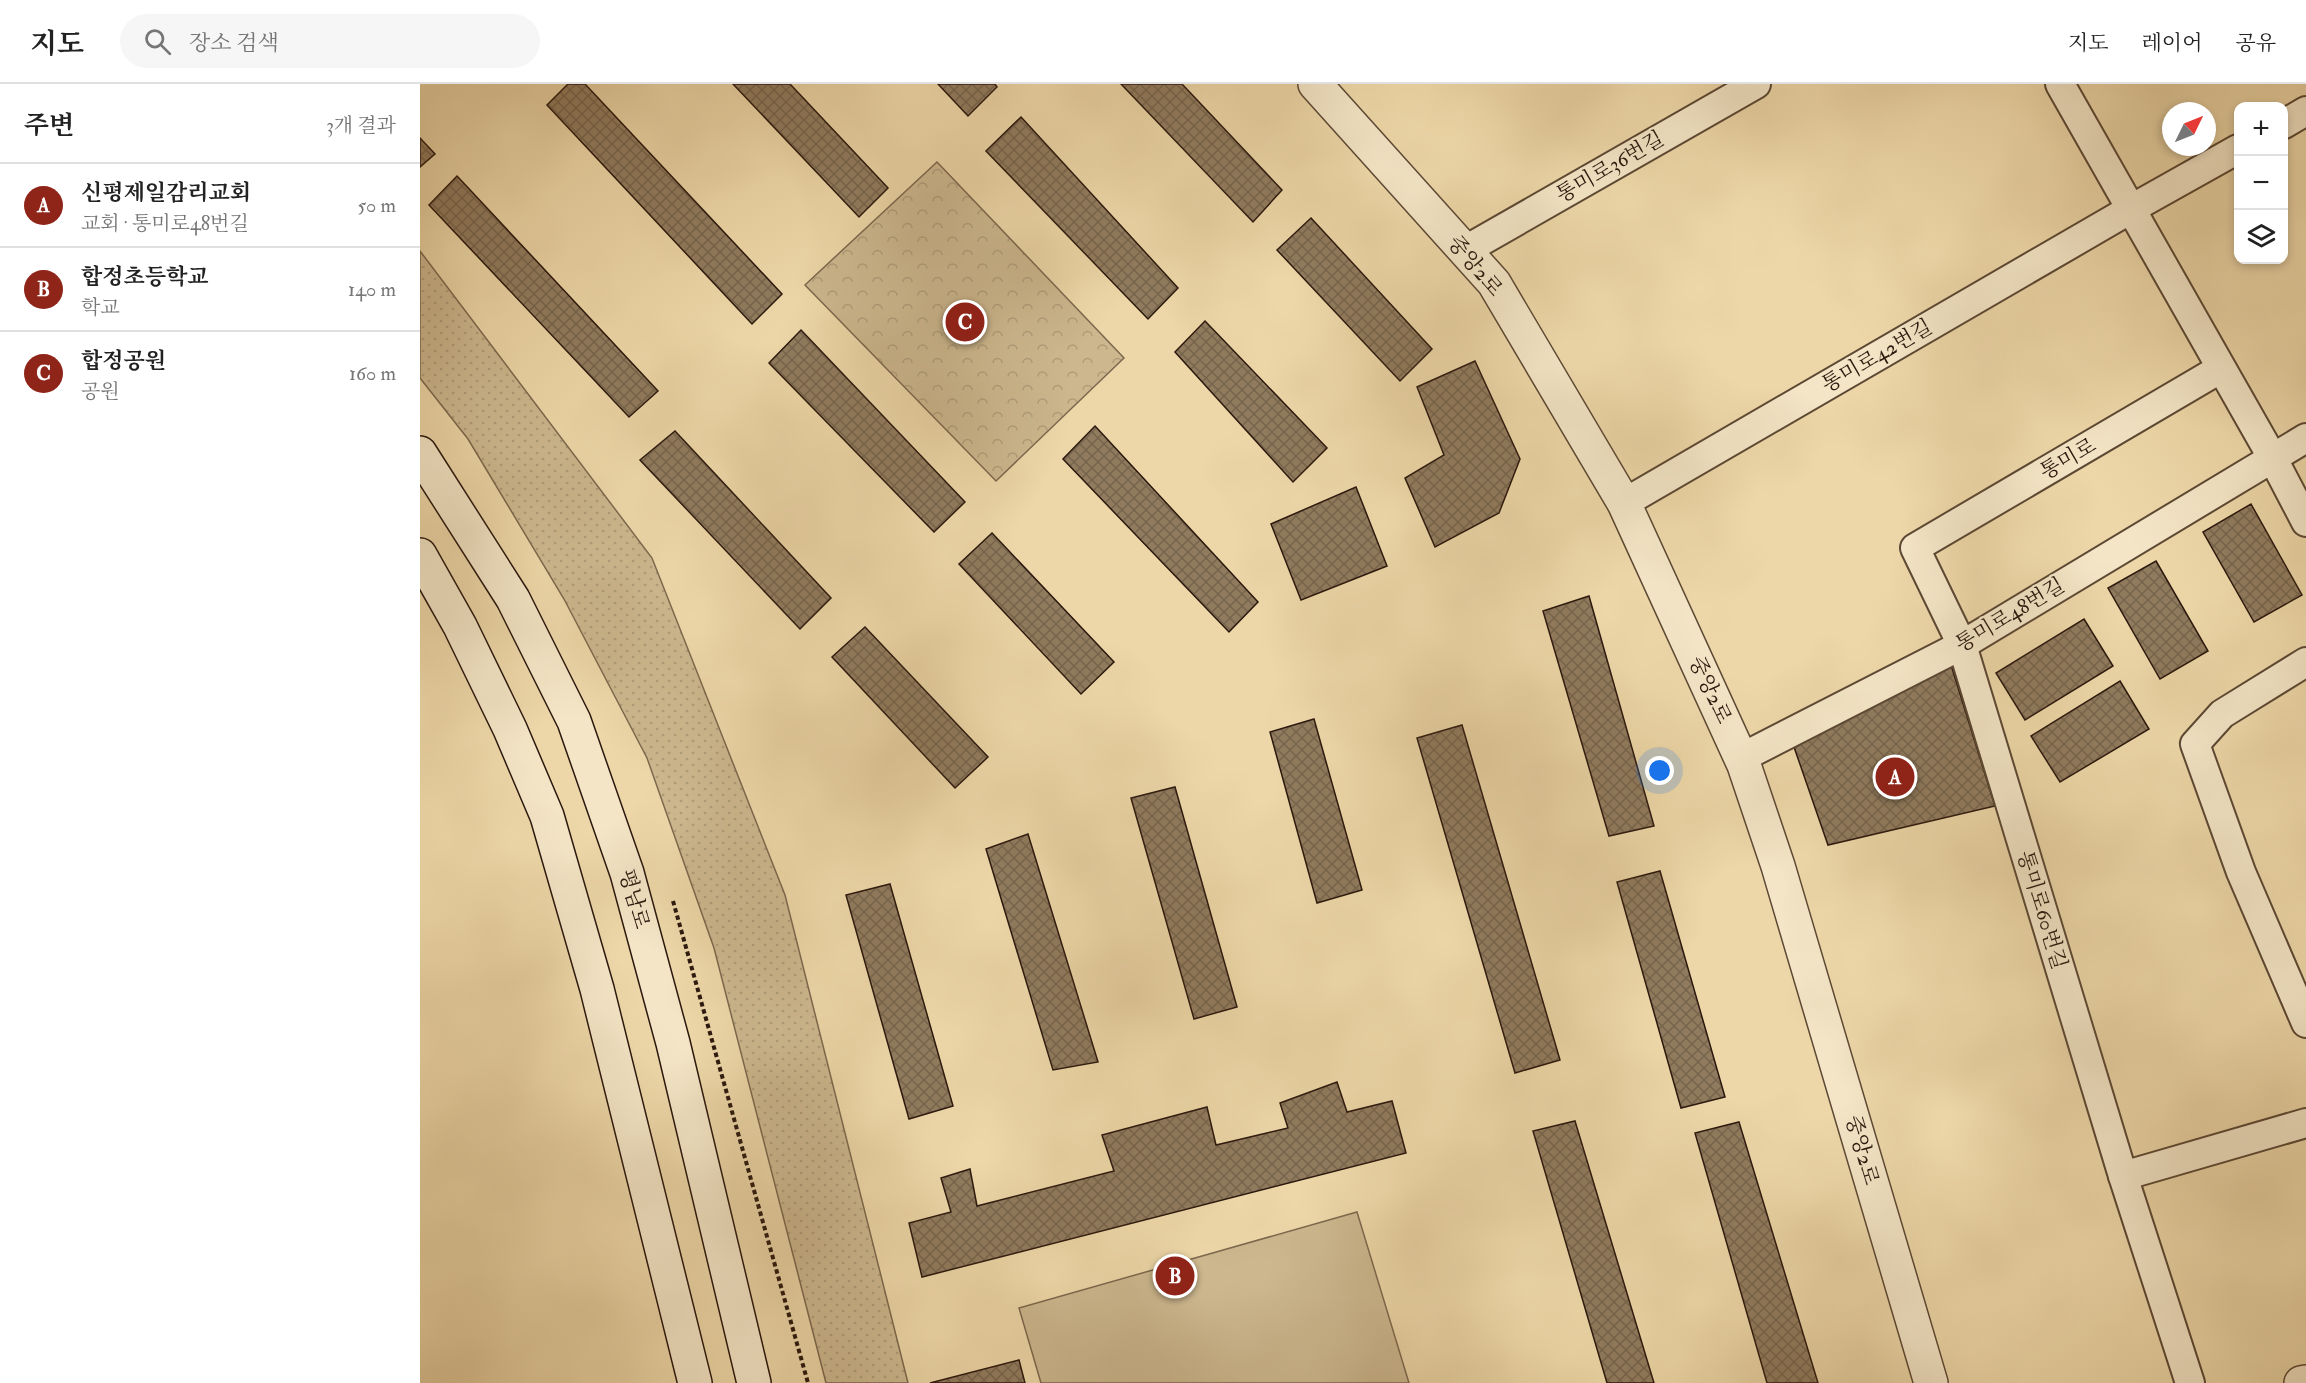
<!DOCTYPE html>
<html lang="ko">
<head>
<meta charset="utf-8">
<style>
	body { margin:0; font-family:"IM FELL Double Pica","Noto Serif KR",serif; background:#f6f6f6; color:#222 }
	.controls { position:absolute; right:18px; top:18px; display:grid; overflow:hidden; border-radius:12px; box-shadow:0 3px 9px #0003 }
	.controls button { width:54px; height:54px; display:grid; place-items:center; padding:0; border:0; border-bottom:2px solid #e0e0e0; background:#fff; color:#222; font:30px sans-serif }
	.compass { position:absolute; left:1742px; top:18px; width:54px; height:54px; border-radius:50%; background:#fff; box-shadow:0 3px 9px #0003; rotate:47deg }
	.you { position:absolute; left:1240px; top:687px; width:21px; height:21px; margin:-15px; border:4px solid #fff; border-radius:50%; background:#1a73e8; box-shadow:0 0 0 9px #1a73e833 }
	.badge { display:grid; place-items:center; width:39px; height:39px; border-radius:50%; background:#8f2418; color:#fff; font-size:20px; font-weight:700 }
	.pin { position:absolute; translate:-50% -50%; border:3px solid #fff; box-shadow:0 2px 6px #0006 }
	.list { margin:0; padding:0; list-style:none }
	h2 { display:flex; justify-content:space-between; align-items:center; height:78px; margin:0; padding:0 24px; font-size:26px }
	h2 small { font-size:20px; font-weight:400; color:#767676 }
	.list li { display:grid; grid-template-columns:39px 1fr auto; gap:18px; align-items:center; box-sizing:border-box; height:84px; padding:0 24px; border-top:2px solid #e0e0e0 }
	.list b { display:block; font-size:22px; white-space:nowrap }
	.list p { margin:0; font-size:20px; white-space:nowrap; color:#767676 }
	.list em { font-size:20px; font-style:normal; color:#767676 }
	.icon { flex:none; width:33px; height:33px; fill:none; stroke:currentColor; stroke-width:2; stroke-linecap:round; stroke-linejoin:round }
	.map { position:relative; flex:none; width:1886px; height:1299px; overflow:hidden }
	header { display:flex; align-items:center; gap:36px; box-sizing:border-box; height:84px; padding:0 30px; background:#fff; border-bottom:2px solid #e0e0e0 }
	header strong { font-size:28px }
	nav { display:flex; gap:33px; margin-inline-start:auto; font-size:21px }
	.search { width:420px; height:54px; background:#f6f6f6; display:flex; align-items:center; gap:15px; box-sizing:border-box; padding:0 21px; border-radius:33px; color:#767676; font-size:22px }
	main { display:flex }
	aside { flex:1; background:#fff }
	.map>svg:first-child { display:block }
	.grass { fill:url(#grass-dots); stroke:#7c684e; stroke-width:1.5 }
	.forest { fill:url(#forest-crowns); stroke:#7c684e; stroke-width:1.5 }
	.garden { fill:#ccb78e; stroke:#7c684e; stroke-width:1.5 }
	.building { fill:url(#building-cross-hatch); stroke:#2b180e; stroke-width:1.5 }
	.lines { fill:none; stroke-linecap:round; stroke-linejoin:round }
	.minor-casing { stroke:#5c4834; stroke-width:32 }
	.tertiary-casing { stroke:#5c4834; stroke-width:36 }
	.secondary-casing { stroke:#2b180e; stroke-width:36 }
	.path { stroke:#2b180e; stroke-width:4; stroke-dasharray:4.5 3; stroke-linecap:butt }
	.minor { stroke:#f3e5c6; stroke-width:28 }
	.tertiary { stroke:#f3e5c6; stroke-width:33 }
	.secondary { stroke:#f3e5c6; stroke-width:33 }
	.labels { text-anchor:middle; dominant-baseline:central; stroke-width:4.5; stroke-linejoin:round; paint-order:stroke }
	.street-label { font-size:21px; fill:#2b180e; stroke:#f3e5c6 }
</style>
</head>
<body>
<header>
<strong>지도</strong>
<div class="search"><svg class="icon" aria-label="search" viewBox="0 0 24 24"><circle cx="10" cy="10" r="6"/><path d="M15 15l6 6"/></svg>장소 검색</div>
<nav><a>지도</a><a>레이어</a><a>공유</a></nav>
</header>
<main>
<aside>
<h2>주변<small>3개 결과</small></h2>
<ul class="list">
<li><span class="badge">A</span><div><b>신평제일감리교회</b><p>교회 · 통미로48번길</p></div><em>50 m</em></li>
<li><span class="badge">B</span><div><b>합정초등학교</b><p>학교</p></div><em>140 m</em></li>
<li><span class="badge">C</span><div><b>합정공원</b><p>공원</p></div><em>160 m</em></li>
</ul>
</aside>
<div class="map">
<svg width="1886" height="1299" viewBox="0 0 1886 1299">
	<defs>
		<pattern id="grass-dots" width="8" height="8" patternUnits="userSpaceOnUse" patternTransform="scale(1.5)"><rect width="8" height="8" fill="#ccb78e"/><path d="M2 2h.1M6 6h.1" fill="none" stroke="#af9d79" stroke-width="1.8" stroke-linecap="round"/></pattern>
		<pattern id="forest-crowns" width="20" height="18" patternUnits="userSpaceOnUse" patternTransform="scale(1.5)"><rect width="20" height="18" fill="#ccb78e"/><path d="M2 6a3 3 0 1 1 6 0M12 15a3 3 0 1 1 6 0" fill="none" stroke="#af9d79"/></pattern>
		<pattern id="building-cross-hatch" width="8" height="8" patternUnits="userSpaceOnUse" patternTransform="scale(1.5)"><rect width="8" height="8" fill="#907b5e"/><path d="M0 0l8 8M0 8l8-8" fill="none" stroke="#76644c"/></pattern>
	</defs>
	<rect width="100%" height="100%" fill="#edd7a8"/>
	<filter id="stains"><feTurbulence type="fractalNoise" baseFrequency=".00333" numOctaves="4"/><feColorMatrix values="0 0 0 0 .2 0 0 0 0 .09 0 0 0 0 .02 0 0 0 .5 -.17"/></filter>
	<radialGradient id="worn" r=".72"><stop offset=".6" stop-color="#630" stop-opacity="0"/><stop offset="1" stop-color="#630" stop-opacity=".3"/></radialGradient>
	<polygon class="grass" points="0,167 232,474 365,811 488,1299 406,1299 294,864 227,674 144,515 48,355 0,294"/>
	<polygon class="forest" points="517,78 704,274 576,397 385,201"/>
	<polygon class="garden" points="937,1128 989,1299 621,1299 599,1224"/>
	<g class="building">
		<polygon points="148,0 165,0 362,210 332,240 127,21"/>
		<polygon points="313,0 370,0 468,104 439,133"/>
		<polygon points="518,0 575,0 577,3 548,32"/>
		<polygon points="701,0 762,0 862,106 833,138"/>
		<polygon points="601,33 758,204 728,235 566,67"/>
		<polygon points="0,54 15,70 0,83"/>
		<polygon points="37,92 238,307 209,333 9,121"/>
		<polygon points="891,134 1012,265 980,297 857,166"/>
		<polygon points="785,237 907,364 873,398 755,268"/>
		<polygon points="381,246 545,418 514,448 349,279"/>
		<polygon points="1055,277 1100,375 1079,429 1015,463 985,394 1024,371 997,303"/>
		<polygon points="675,342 838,518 809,548 643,375"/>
		<polygon points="255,347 411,514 380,545 220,376"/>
		<polygon points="936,403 967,482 881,516 851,440"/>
		<polygon points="1831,420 1882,511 1834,538 1783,448"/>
		<polygon points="572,449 694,578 661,610 539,480"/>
		<polygon points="1736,477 1788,567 1740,595 1688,504"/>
		<polygon points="1169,512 1234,742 1189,752 1123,527"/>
		<polygon points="1664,535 1693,582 1605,636 1576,589"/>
		<polygon points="445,543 568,673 535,704 412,573"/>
		<polygon points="1531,581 1575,722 1408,761 1374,663"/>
		<polygon points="1700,597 1729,645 1640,698 1611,652"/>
		<polygon points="894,635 942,806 897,819 850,648"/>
		<polygon points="1042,641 1140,976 1095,989 997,654"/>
		<polygon points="755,703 817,923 774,935 711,714"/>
		<polygon points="608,750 678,978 633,986 566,765"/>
		<polygon points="1240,787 1305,1013 1261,1024 1197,798"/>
		<polygon points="470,800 533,1022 489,1035 426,811"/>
		<polygon points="917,998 927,1028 972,1017 986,1069 502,1193 489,1139 531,1128 521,1094 550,1085 557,1122 694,1087 682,1051 787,1023 796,1061 868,1044 860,1019"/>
		<polygon points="1155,1037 1234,1299 1187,1299 1113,1047"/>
		<polygon points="1319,1038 1398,1299 1347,1299 1275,1049"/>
		<polygon points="599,1276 605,1299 510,1299"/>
	</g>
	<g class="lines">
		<defs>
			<g id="minor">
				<polyline points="1640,0 1852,373 1886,438"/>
				<polyline points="1864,40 1886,27"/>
				<polyline points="1044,167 1336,0"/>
				<polyline points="1204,419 1711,125 1818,65"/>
				<polyline points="1886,578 1802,630 1775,660 1821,788 1886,939"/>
				<polyline points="1321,674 1542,561 1886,354"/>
				<polyline points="1703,1092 1886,1039"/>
				<polyline points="1770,1299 1703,1092 1542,561 1495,464 1800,285"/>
			</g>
			<g id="tertiary">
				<polyline points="895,0 1074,199 1204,419 1324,681 1358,782 1511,1299"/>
				<polyline points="1881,1299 1886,1298"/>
			</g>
			<g id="secondary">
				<polyline points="0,369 93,515 154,637 207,789 253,959 334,1299"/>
				<polyline points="0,471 40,542 90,645 127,732 177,905 275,1299"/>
			</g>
		</defs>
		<use href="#minor" class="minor-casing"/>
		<use href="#tertiary" class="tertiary-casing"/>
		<use href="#secondary" class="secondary-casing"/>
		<polyline class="path" points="253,817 388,1299"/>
		<use href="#minor" class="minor"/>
		<use href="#tertiary" class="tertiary"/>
		<use href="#secondary" class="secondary"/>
	</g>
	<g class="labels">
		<g class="street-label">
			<text transform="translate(1190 83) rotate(-30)">통미로36번길</text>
			<text transform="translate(1055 182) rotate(50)">중앙2로</text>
			<text transform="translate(1457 272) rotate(-30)">통미로42번길</text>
			<text transform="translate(1648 375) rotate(-30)">통미로</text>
			<text transform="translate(1590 531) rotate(-31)">통미로48번길</text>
			<text transform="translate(1290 606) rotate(65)">중앙2로</text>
			<text transform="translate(214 815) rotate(74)">평남로</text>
			<text transform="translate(1622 826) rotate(73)">통미로60번길</text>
			<text transform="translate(1442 1066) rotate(74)">중앙2로</text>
		</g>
	</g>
	<rect width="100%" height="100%" filter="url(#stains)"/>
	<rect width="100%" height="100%" fill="url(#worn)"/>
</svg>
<div class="controls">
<button>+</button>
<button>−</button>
<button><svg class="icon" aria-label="layers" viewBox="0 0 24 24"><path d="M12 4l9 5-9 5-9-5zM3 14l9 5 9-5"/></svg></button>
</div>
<svg class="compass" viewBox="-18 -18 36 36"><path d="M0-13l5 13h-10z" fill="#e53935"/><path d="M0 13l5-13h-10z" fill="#767676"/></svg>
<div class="you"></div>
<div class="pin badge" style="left:1475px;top:693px">A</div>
<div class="pin badge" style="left:755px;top:1192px">B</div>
<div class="pin badge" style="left:545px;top:238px">C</div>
</div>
</main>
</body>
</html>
